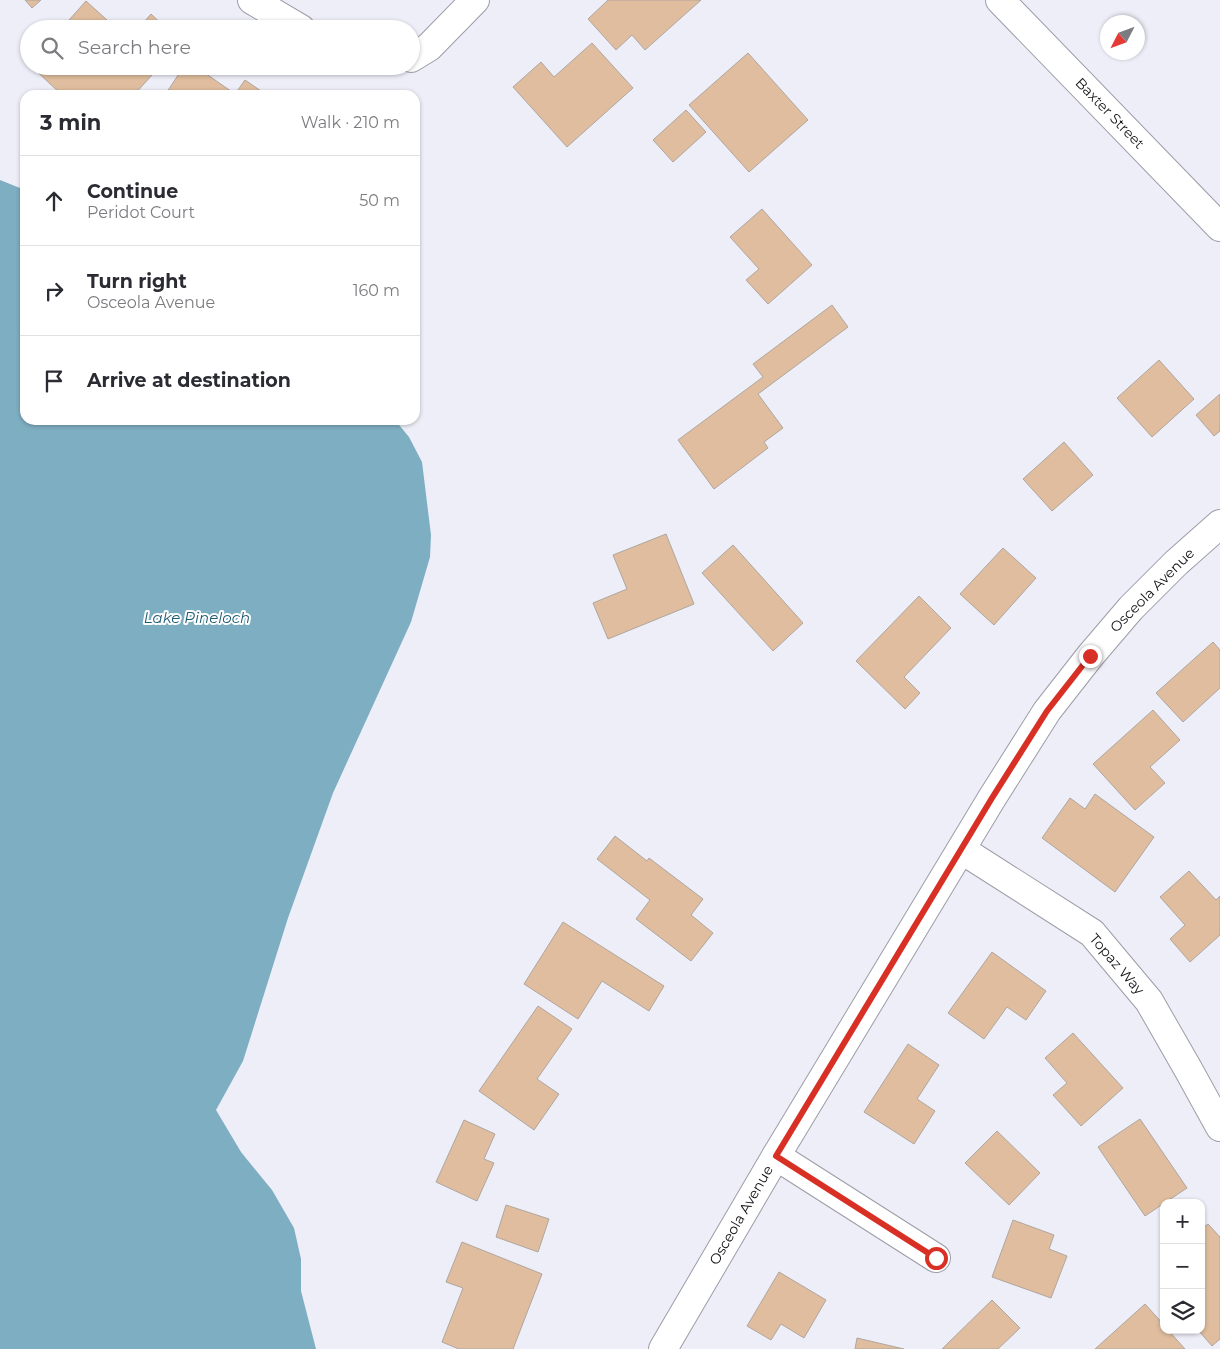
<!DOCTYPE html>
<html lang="en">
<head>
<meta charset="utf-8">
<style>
	body { margin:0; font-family:Montserrat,sans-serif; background:#f2f2f3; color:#2b2b33 }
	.controls { position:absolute; right:15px; bottom:15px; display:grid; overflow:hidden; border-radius:10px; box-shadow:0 1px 4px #0004 }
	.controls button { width:45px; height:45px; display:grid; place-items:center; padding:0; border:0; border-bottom:1px solid #e1e1e2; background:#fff; color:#2b2b33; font:25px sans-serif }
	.compass { position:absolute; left:1100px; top:15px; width:45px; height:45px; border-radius:50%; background:#fff; box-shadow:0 1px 4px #0004; rotate:228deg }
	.stop { position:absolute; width:15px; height:15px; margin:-11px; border:4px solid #d93025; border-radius:50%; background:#fff }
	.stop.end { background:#d93025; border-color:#fff; box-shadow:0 1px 5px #0008 }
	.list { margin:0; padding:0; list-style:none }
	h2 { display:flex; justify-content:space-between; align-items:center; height:65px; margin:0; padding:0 20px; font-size:21px }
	h2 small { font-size:16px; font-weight:400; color:#7c7c81 }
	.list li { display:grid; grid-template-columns:32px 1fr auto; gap:15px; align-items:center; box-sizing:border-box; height:90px; padding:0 20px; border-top:1px solid #e1e1e2 }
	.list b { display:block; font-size:19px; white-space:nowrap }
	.list p { margin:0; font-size:16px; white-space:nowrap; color:#7c7c81 }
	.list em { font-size:16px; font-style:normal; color:#7c7c81 }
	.icon { flex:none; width:28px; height:28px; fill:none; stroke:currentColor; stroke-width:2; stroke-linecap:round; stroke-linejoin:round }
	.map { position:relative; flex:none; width:1220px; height:1349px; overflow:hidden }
	.search { position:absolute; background:#fff; box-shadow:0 1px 4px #0004; left:20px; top:20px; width:400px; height:55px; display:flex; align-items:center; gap:12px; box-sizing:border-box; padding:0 18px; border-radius:28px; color:#7c7c81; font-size:19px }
	.panel { position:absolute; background:#fff; box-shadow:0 1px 4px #0004; left:20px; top:90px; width:400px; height:335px; border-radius:15px }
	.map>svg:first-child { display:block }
	.water { fill:#7eaec1 }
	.building { fill:#dfbd9e; stroke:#afa69e }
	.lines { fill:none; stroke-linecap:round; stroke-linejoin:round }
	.minor-casing { stroke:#9d9ca7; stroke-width:30 }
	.minor { stroke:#fff; stroke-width:28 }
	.route { stroke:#d93025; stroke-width:6 }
	.labels { text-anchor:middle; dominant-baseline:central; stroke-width:4; stroke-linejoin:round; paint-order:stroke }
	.street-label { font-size:14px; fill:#111114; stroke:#fff }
	.water-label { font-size:15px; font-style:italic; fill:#1e5c71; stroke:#fff }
</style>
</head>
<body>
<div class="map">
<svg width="1220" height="1349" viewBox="0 0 1220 1349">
	<rect width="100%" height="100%" fill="#eeeef9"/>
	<polygon class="water" points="0,180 25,190 25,420 395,420 409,437 422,462 431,535 430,557 411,622 333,793 288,918 243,1061 216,1110 241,1152 272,1190 294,1228 301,1259 301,1291 316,1349 0,1349"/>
	<g class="building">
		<polygon points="25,0 41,0 32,8"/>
		<polygon points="608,0 701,0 645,50 632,35 616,50 588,19"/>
		<polygon points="86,1 117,29 61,29"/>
		<polygon points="151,14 167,29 138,29"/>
		<polygon points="592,43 633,88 567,147 513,87 541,62 554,77"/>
		<polygon points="748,53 808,120 749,172 689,105"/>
		<polygon points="31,66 160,66 134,95 62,95"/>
		<polygon points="184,66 195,66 235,94 245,80 267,95 165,95"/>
		<polygon points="686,110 706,132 673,162 653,140"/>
		<polygon points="762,209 812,265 768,304 746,280 759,269 730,237"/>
		<polygon points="832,305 848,327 758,394 783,428 764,442 768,448 714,489 678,440 763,377 753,364"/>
		<polygon points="1159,360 1194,399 1152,437 1117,398"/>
		<polygon points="1220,394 1220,431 1214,436 1196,415"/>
		<polygon points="1064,442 1093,475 1052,511 1023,479"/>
		<polygon points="666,534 694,604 608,639 593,603 627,589 613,555"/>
		<polygon points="733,545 803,623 773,651 702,573"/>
		<polygon points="1003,548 1036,578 994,625 960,594"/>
		<polygon points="919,596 951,628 904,677 920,693 905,709 856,661"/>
		<polygon points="1213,642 1220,650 1220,688 1183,722 1156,693"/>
		<polygon points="1153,710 1180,740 1150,767 1165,783 1135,810 1093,764"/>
		<polygon points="1095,794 1154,837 1115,892 1042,838 1070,798 1085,809"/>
		<polygon points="615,836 647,861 649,858 703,899 691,915 713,933 691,961 636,919 650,900 597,859"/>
		<polygon points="1189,871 1216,900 1220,896 1220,935 1190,962 1170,939 1185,925 1160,897"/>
		<polygon points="563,922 664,986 649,1011 602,981 578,1019 524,984"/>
		<polygon points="992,952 1046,991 1026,1020 1007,1007 984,1039 948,1013"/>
		<polygon points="538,1006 572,1029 537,1079 559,1094 534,1130 479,1091"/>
		<polygon points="1073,1033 1123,1088 1081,1126 1053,1095 1067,1083 1045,1058"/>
		<polygon points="908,1044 939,1065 917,1099 935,1111 914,1144 864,1112"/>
		<polygon points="1140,1119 1187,1188 1145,1216 1098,1147"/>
		<polygon points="464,1120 495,1134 484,1159 494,1163 477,1201 436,1182"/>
		<polygon points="997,1131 1040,1173 1009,1205 965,1163"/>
		<polygon points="506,1205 549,1219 538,1252 496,1237"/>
		<polygon points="1013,1220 1054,1235 1049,1249 1067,1256 1051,1298 992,1277"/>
		<polygon points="1208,1224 1220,1237 1220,1339 1212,1346 1198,1330 1201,1330 1201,1229"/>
		<polygon points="462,1242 542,1274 513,1349 459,1349 442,1342 463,1288 446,1282"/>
		<polygon points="779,1272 826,1300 804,1338 781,1324 771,1340 747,1326"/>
		<polygon points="992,1300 1020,1328 998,1349 942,1349"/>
		<polygon points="1145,1304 1164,1325 1164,1330 1168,1330 1185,1349 1095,1349"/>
		<polygon points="857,1338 904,1349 855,1349"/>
	</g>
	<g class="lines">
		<defs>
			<g id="minor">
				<polyline points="252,0 301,29"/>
				<polyline points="1000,0 1220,227"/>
				<polyline points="411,58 429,47 475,0"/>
				<polyline points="962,850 1092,933 1149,1001 1188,1069 1220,1127"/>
				<polyline points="776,1156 936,1258"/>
				<polyline points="663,1349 776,1156 992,798 1047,711 1090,656 1131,608 1176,563 1220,524"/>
			</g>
		</defs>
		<use href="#minor" class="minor-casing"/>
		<use href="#minor" class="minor"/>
	</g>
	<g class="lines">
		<polyline class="route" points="936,1258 776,1156 992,798 1047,711 1090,656"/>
	</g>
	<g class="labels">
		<g class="street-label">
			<text transform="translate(1110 113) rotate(46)">Baxter Street</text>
			<text transform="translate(1152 590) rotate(-45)">Osceola Avenue</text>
			<text transform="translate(1117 964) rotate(49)">Topaz Way</text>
			<text transform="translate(741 1215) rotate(-60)">Osceola Avenue</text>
		</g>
		<g class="water-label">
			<text x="197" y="617">Lake Pineloch</text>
		</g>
	</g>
</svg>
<div class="controls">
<button>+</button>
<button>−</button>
<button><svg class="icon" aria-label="layers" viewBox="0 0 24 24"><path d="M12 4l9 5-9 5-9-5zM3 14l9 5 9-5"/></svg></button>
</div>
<svg class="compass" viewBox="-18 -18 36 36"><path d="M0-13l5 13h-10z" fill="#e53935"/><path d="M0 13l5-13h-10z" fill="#7c7c81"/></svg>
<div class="stop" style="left:936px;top:1258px"></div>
<div class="stop end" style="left:1090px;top:656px"></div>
<div class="search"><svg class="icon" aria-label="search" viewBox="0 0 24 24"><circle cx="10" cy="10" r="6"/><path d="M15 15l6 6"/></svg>Search here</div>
<section class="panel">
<h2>3 min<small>Walk · 210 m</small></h2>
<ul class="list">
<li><svg class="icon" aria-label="ahead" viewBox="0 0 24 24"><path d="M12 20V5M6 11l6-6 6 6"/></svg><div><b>Continue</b><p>Peridot Court</p></div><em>50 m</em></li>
<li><svg class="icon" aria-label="right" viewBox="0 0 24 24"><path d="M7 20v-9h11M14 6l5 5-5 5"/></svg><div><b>Turn right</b><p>Osceola Avenue</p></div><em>160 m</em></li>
<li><svg class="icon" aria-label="arrive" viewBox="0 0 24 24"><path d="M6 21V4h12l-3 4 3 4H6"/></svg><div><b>Arrive at destination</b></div></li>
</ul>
</section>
</div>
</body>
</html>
